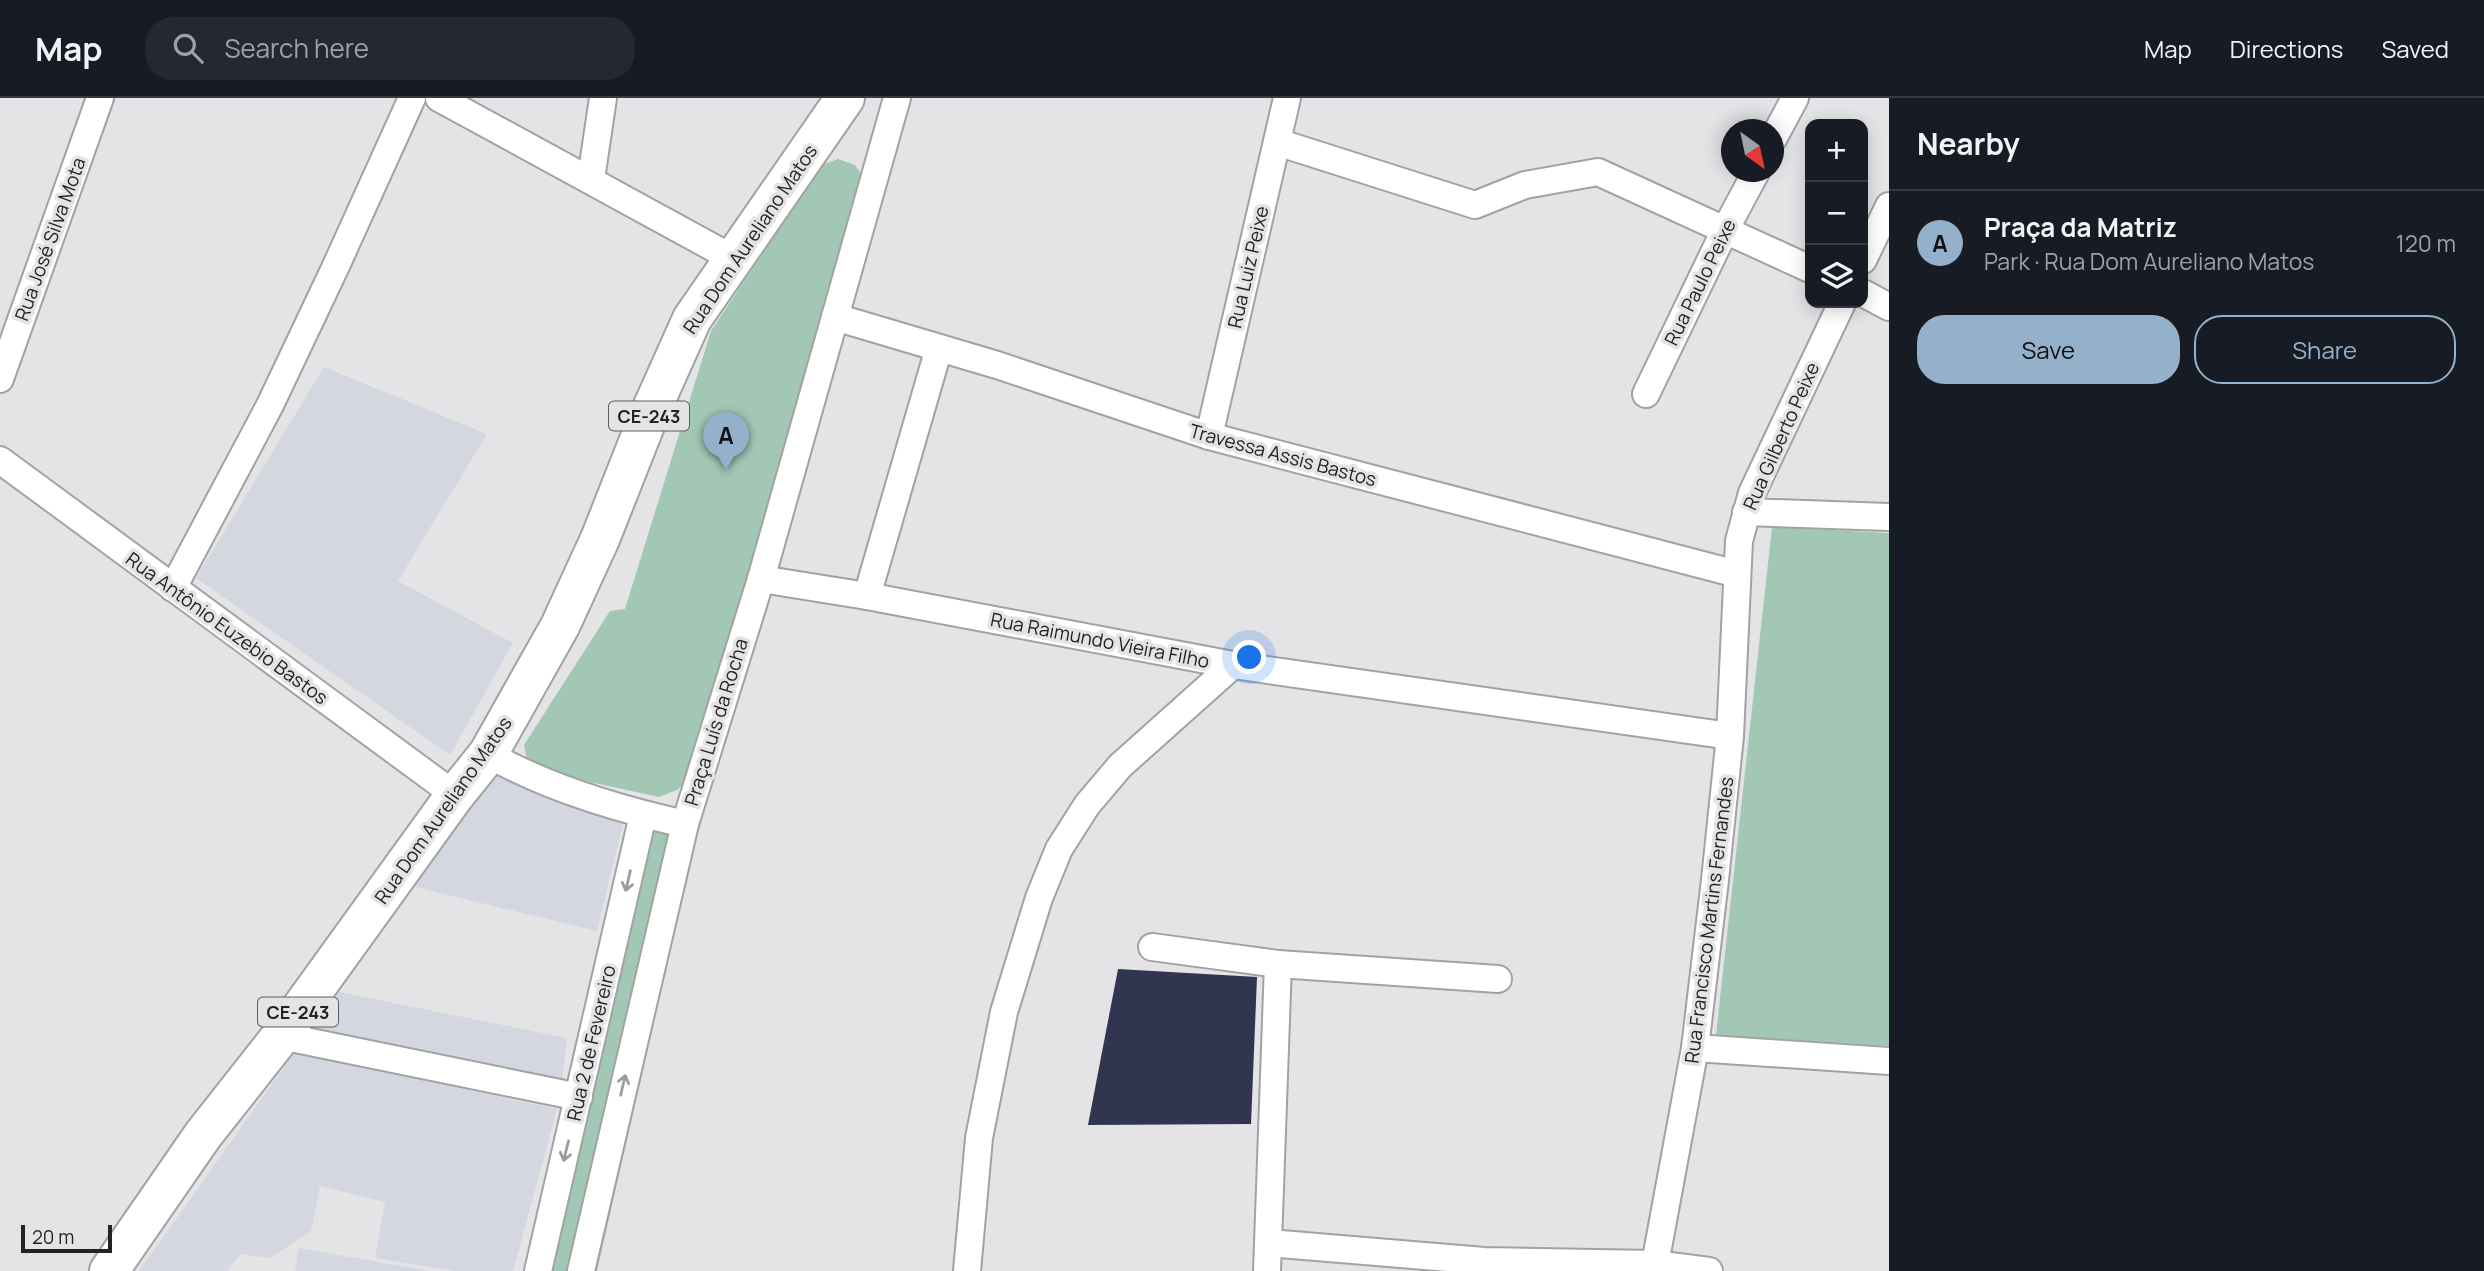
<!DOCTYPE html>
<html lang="en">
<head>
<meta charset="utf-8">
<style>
	body { margin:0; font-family:Manrope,sans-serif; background:#242831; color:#f1f3f6 }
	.controls { position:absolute; right:21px; top:21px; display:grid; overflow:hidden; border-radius:14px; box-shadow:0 4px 18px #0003 }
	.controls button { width:63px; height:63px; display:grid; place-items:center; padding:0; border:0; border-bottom:2px solid #363941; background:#171b24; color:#f1f3f6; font:35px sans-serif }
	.compass { position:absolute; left:1721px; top:21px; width:63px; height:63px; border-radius:50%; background:#171b24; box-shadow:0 4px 18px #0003; rotate:147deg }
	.scale { position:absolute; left:21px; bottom:18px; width:91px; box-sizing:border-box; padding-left:7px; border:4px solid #222323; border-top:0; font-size:19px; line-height:24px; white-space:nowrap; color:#222323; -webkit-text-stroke:5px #e4e4e6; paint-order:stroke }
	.you { position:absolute; left:1250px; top:560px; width:24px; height:24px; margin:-18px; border:5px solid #fff; border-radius:50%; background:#1a73e8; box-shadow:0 0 0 10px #1a73e833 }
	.badge { display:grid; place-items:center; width:46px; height:46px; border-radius:50%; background:#94b0cb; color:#111; font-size:23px; font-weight:700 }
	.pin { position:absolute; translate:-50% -58px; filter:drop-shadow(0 2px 4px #0008) }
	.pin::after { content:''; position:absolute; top:37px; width:24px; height:21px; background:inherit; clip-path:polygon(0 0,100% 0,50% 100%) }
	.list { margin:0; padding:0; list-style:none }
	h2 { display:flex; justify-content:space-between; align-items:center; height:91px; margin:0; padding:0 28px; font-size:30px }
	h2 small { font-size:23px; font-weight:400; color:#9ea1a6 }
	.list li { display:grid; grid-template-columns:46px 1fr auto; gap:21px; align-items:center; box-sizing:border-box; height:105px; padding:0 28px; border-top:2px solid #363941 }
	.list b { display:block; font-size:26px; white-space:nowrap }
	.list p { margin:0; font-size:23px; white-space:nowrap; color:#9ea1a6 }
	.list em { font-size:23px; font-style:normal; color:#9ea1a6 }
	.actions { display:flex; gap:14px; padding:21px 28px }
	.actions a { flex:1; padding:16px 0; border:2px solid #94b0cb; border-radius:28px; text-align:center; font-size:24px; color:#94b0cb }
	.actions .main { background:#94b0cb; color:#111 }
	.icon { flex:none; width:38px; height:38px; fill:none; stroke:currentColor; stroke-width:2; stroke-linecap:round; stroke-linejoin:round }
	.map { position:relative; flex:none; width:1889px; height:1173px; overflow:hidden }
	header { display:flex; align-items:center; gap:42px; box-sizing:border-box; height:98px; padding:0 35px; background:#171b24; border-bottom:2px solid #363941 }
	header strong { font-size:33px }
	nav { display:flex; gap:38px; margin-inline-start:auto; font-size:24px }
	.search { width:490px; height:63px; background:#242831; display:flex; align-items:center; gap:18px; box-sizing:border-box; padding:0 24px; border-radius:28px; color:#9ea1a6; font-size:26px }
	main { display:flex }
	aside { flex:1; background:#171b24 }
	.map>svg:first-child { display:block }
	.built { fill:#d5d7e0 }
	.green { fill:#a3c7b5 }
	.building { fill:#32354f }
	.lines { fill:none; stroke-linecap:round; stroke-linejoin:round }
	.minor-casing { stroke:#a1a2a4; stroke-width:30 }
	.primary-casing { stroke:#a1a2a4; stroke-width:42 }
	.minor { stroke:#fff; stroke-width:26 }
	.primary { stroke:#fff; stroke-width:38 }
	.oneway { stroke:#9c9c9c }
	.labels { text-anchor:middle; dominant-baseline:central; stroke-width:7; stroke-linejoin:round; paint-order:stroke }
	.shield { fill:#e4e4e6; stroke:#5c5d5e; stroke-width:2 }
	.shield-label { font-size:18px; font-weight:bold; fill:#222323 }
	.street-label { font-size:19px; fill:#222323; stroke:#e4e4e6 }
</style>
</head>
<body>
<header>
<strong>Map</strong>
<div class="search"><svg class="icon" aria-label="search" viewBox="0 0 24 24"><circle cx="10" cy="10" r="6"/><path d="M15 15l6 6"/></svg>Search here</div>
<nav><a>Map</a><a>Directions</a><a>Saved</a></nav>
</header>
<main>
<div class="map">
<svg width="1889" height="1173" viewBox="0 0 1889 1173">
	<rect width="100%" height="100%" fill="#e4e4e6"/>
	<g class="built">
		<polygon points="324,269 487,336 398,483 513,545 450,657 196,480"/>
		<polygon points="483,672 557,703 624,721 597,833 415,789"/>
		<polygon points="339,894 567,940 561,991 313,936"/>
		<polygon points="294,955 557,1011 513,1173 454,1173 375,1160 385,1104 320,1088 311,1133 270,1160 240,1156 227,1173 139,1173"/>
		<polygon points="299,1150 430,1173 295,1173"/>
	</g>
	<g class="green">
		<polygon points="838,61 855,67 865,81 833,218 684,685 677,692 659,699 539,673 527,662 524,647 610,513 625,511 711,233 821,67"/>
		<polygon points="1772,429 1889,435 1889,948 1716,937"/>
		<polygon points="639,727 696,740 597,1173 536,1173"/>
	</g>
	<polygon class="building" points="1118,871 1257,879 1251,1026 1088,1027"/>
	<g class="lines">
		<defs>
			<g id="minor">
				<polyline points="439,0 732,160"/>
				<polyline points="1773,41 1795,0"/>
				<polyline points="1277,44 1475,107 1525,87 1598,74 1810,171"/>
				<polyline points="591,81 603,0"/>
				<polyline points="1863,162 1889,108"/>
				<polyline points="1863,195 1889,209"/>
				<polyline points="835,219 997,267 1209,338 1737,476"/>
				<polyline points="0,281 100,0"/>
				<polyline points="1646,296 1725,132 1756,74"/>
				<polyline points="1209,338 1287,0"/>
				<polyline points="0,362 455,697"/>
				<polyline points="1746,414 1889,419"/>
				<polyline points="761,481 867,498 1233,567 1730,638"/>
				<polyline points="173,490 270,307 335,170 412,0"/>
				<polyline points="867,498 939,250"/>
				<path d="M488,656C547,690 618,711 685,726L761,481L897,0"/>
				<polyline points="1152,849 1278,866 1498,881"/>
				<polyline points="281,938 579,999"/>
				<polyline points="1695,950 1889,963"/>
				<polyline points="1269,1145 1484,1163 1655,1166 1709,1173"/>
				<polyline points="1655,1166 1695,950 1715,782 1730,638 1739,443 1752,395 1842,205"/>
				<polyline points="538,1173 643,717"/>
				<polyline points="581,1173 685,726"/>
				<polyline points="967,1173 979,1040 1004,914 1039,800 1059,751 1087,707 1120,668 1233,567"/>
				<polyline points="1267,1173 1278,866"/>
			</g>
			<polyline id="primary" points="109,1173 203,1037 281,938 455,697 488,656 560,528 600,441 649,317 692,221 845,0"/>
		</defs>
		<use href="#minor" class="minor-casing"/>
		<use href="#primary" class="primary-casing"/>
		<use href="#minor" class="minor"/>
		<use href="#primary" class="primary"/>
	</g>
	<defs><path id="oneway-shaft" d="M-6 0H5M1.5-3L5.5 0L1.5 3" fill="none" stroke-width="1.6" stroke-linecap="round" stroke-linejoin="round" transform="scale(1.75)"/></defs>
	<g class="oneway">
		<use href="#oneway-shaft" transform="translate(628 783) rotate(103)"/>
		<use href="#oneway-shaft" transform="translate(623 987) rotate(-77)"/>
		<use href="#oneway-shaft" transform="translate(566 1053) rotate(104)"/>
	</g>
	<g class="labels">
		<g class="shield">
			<rect x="609" y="303.5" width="80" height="29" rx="5"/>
			<rect x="258" y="899.5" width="80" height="29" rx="5"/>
		</g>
		<g class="shield-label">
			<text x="649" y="318">CE-243</text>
			<text x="298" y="914">CE-243</text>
		</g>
		<g class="street-label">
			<text transform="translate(50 141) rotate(-70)">Rua José Silva Mota</text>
			<text transform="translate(750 141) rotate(-56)">Rua Dom Aureliano Matos</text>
			<text transform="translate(1248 169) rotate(-77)">Rua Luiz Peixe</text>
			<text transform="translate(1700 184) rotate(-64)">Rua Paulo Peixe</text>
			<text transform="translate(1781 338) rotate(-66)">Rua Gilberto Peixe</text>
			<text transform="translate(1283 357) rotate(15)">Travessa Assis Bastos</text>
			<text transform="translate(227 530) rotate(36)">Rua Antônio Euzebio Bastos</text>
			<text transform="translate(1100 542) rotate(11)">Rua Raimundo Vieira Filho</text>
			<text transform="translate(716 624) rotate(-73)">Praça Luís da Rocha</text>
			<text transform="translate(443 712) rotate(-55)">Rua Dom Aureliano Matos</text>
			<text transform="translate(1709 822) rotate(-83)">Rua Francisco Martins Fernandes</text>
			<text transform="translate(591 945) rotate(-77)">Rua 2 de Fevereiro</text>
		</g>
	</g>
</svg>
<div class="controls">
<button>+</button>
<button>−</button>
<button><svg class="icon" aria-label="layers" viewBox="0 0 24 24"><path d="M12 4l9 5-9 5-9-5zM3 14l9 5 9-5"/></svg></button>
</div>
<svg class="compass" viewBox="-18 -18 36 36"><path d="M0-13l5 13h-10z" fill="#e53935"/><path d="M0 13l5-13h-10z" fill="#9ea1a6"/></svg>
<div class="scale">20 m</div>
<div class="you"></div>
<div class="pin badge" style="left:726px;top:372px">A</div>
</div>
<aside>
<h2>Nearby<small></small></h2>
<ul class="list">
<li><span class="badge">A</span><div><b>Praça da Matriz</b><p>Park · Rua Dom Aureliano Matos</p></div><em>120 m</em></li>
</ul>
<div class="actions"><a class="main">Save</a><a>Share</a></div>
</aside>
</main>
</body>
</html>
